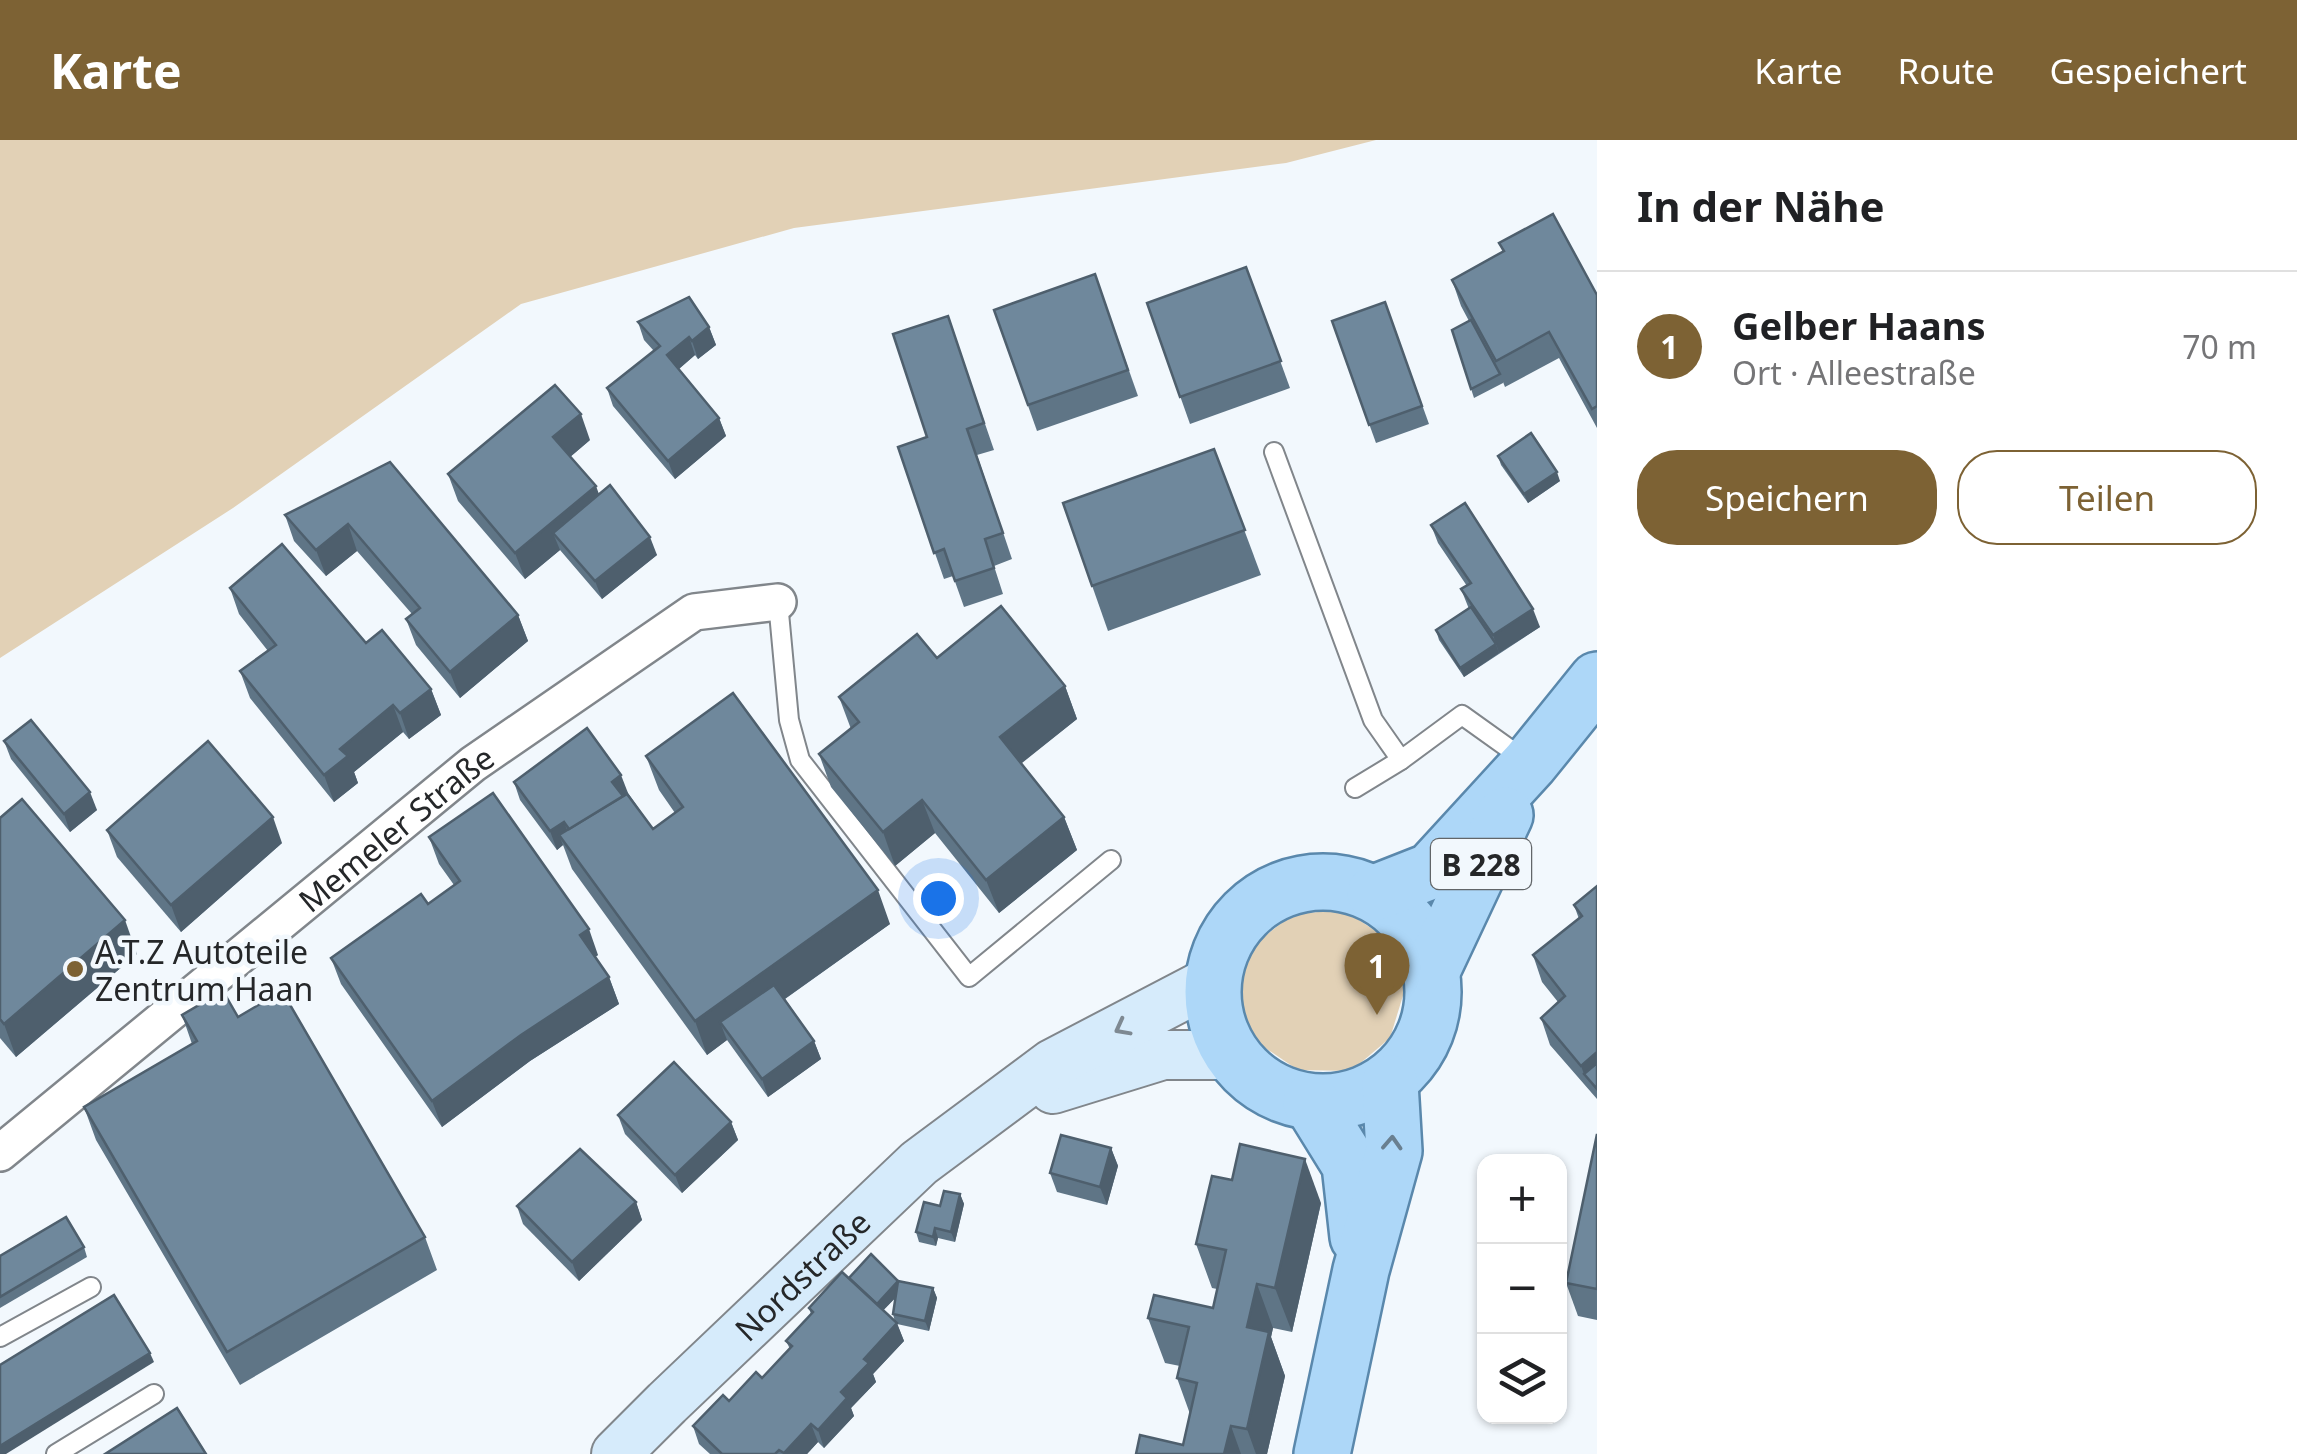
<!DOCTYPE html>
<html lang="de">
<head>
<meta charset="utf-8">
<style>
	body { margin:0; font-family:"Noto Sans",sans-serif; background:#f6f6f6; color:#202124 }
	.controls { position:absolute; right:30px; bottom:30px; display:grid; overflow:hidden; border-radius:20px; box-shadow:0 2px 8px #0004 }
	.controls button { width:90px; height:90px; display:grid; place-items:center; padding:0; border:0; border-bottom:2px solid #e0e0e0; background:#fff; color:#202124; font:50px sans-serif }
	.you { position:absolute; left:938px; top:758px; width:35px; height:35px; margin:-25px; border:8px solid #fff; border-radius:50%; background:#1a73e8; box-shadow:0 0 0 15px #1a73e833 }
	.badge { display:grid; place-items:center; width:65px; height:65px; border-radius:50%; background:#7d6234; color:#fff; font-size:32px; font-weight:700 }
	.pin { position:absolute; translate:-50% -82px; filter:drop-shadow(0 2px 5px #0008) }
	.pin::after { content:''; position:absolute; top:52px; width:35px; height:30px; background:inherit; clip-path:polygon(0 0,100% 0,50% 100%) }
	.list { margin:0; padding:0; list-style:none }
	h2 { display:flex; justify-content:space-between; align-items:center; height:130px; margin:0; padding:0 40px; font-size:42px }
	h2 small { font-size:32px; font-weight:400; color:#757577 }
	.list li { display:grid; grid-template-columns:65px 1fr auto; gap:30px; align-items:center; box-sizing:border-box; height:150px; padding:0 40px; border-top:2px solid #e0e0e0 }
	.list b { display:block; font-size:38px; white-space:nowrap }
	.list p { margin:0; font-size:32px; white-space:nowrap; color:#757577 }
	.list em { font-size:32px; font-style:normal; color:#757577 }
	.actions { display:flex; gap:20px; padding:30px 40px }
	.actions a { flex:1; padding:22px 0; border:2px solid #7d6234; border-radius:40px; text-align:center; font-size:35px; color:#7d6234 }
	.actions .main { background:#7d6234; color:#fff }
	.icon { flex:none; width:55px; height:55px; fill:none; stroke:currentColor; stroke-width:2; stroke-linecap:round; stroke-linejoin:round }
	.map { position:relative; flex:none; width:1597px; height:1314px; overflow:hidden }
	header { display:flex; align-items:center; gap:60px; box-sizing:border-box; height:140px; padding:0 50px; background:#7d6234; color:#fff }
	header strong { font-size:48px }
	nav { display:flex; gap:55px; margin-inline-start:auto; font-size:35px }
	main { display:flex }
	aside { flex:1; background:#fff }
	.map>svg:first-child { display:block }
	.green { fill:#e2d1b6 }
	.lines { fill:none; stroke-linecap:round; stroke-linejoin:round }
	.lane-casing { stroke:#81868b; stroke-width:22 }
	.street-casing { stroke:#81868b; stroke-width:40 }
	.secondary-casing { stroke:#81868b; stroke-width:52 }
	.primary-casing { stroke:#5a88ac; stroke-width:60 }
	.lane { stroke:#fff; stroke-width:18 }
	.street { stroke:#fff; stroke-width:35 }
	.secondary { stroke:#d6ebfb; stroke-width:48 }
	.primary { stroke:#add7f8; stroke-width:55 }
	.wall { fill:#5f7586; fill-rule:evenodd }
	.shaded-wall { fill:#4e5f6d }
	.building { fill:#6f889c; stroke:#4e5f6d; stroke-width:2.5 }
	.oneway { stroke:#7e8992 }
	.oneway2 { stroke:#697f90 }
	.poi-dot { fill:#7d6234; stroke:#f2f8fd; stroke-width:4 }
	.labels { text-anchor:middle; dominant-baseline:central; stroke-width:9; stroke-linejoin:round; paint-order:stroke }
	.shield { fill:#f2f8fd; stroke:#626669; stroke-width:2.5 }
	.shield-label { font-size:30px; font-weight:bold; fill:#252729 }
	.street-label { font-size:32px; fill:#252729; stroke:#f2f8fd }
	.poi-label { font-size:32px; fill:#252729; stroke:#f2f8fd; text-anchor:start }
</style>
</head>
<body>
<header>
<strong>Karte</strong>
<nav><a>Karte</a><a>Route</a><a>Gespeichert</a></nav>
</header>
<main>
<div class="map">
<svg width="1597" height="1314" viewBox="0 0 1597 1314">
	<rect width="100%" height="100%" fill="#f2f8fd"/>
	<g class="green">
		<polygon points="0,0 1376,0 1286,23 794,88 521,164 233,368 0,518"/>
		<polygon points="1344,770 1386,798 1405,849 1390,898 1351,931 1298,930 1255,901 1236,851 1252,806 1293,774"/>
	</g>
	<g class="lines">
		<defs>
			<g id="lane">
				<polyline points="1274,312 1373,580 1401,620"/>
				<polyline points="778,462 789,580 800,620 969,837 1111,720"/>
				<polyline points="1355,648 1401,620 1462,575 1525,620"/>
				<polyline points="0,1197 91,1147"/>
				<polyline points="56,1314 154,1254"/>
			</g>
			<g id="street">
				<path id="s1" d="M0,1013L473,624L694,472L778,462"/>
			</g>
			<g id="secondary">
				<polyline points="1053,949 1163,915 1231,915"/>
				<path id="s2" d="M616,1314L667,1263L919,1023L1052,924L1209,842"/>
			</g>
			<g id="primary">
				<circle cx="1323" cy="852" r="110"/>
				<polyline points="1375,753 1431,731 1530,623 1597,540"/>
				<polyline points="1434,826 1505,675"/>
				<polyline points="1311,962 1350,1025 1358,1097"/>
				<polyline points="1322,1314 1361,1130 1394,1011 1390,943"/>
			</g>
		</defs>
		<use href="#lane" class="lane-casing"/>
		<use href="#street" class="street-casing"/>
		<use href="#secondary" class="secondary-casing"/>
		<use href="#primary" class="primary-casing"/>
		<use href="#lane" class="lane"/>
		<use href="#street" class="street"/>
		<use href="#secondary" class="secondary"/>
		<use href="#primary" class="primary"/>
	</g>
	<g class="wall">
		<polygon points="1499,103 1597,155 1597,288 1559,218 1505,247 1503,242 1503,243 1474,258 1452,190 1469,181 1461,166 1452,140 1503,112"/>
		<polygon points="1246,127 1290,248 1190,284 1147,163"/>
		<polygon points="1095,134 1138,256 1037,291 994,170"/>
		<polygon points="1385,162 1429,284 1376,303 1332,181"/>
		<polygon points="948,176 994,310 977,315 1012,419 994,426 1003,454 964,467 953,436 944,439 898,307 927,297"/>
		<polygon points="638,182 709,187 716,205 698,219 695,215 679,229 719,278 726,296 675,339 613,266 607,248 654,211 644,200"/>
		<polygon points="590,300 570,317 599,354 657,415 602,459 560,410 525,439 458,361 448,334"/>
		<polygon points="1214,309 1261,435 1108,491 1063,363"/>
		<polygon points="1498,316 1560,341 1528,363 1501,325"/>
		<polygon points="390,322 518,475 528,501 460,558 416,505 406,479 412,474 357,411 326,436 294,401 285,375"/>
		<polygon points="1431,385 1540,487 1464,537 1439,500 1436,490 1469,469 1461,449 1467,446 1438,403"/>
		<polygon points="230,448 366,503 431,549 441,575 409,599 403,592 354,632 358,643 334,662 250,558 240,531 268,511 239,474"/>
		<polygon points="937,518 1065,546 1077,579 1021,623 1064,677 1077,710 999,773 935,693 895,726 831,647 819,614 851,589 839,557"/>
		<polygon points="4,601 97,670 70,692 11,619"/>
		<polygon points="646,616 890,784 785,859 814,901 821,919 768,957 727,900 707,915 572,729 563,705 557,710 520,660 514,642 628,653 653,689 675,673 659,650"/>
		<polygon points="0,678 137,814 16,917 0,898"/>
		<polygon points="107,690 282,703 181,792 117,717"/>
		<polygon points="429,697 598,815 595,817 609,837 619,864 530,921 442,987 341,844 331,818 428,764 454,745 439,724"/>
		<polygon points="1597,746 1597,959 1550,905 1541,878 1558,862 1542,842 1533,815 1579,779 1574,765"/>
		<polygon points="182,875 238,877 425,1097 437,1130 240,1245 96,1000 84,967 192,904"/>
		<polygon points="618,975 731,982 738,1000 682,1053 625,994"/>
		<polygon points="1597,994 1597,1180 1578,1176 1566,1143"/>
		<polygon points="1111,1008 1118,1026 1107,1065 1057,1052 1050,1033"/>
		<polygon points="960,1054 964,1064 955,1102 938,1098 936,1106 919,1102 916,1092 940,1066"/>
		<polygon points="636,1062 642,1080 579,1141 523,1084 517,1066"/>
		<polygon points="1321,1063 1292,1192 1273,1188 1271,1197 1285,1236 1267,1314 1136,1314 1183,1305 1190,1274 1177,1238 1180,1226 1165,1223 1148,1178 1213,1168 1217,1149 1212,1148 1196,1104"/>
		<polygon points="84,1107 87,1117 0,1168 0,1116"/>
		<path d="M848,1138L898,1141L933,1148L937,1158L929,1191L897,1184L904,1201L873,1234L876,1242L851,1268L854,1276L824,1308L818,1302L807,1314H710L699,1304L693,1286L762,1238L790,1209L786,1201L811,1174L809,1168ZM896,1157L893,1174L895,1182L883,1170Z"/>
	</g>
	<g class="shaded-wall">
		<polygon points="709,187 716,205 698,219 692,201"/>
		<polygon points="689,197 695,215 674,233 667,215"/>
		<polygon points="581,274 590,300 563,323 553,297"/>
		<polygon points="719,278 726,296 675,339 668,321"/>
		<polygon points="1557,332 1560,341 1528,363 1524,354"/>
		<polygon points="596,346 606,373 553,393 560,410 525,439 515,413"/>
		<polygon points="348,384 357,411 326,436 316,410"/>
		<polygon points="650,397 657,415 602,459 595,441"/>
		<polygon points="1533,469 1540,487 1499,513 1493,495"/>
		<polygon points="518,475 528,501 460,558 450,532"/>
		<polygon points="1496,504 1499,513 1464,537 1460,528"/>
		<polygon points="1065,546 1077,579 1012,631 1000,597"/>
		<polygon points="431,549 441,575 409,599 400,573"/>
		<polygon points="393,565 403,592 354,632 358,643 334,662 324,635 340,609"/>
		<polygon points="621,635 628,653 619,660 612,642"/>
		<polygon points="90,652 97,670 70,692 64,674"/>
		<polygon points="922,660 935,693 895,726 883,692"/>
		<polygon points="273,677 282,703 181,792 171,765"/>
		<polygon points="1064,677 1077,710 999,773 986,740"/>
		<polygon points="564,682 571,700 559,695 563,705 557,710 550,691"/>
		<polygon points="878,750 890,784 731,897 720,882 727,900 707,915 695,881"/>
		<polygon points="125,780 137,814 16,917 4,884"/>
		<polygon points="589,789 598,815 589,821 580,795"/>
		<polygon points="609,837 619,864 530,921 442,987 432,961 521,895"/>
		<polygon points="814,901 821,919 768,957 762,939"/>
		<polygon points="1597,912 1597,947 1584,934 1581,926"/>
		<polygon points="731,982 738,1000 682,1053 675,1035"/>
		<polygon points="1111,1008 1118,1026 1107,1065 1100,1047"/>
		<polygon points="1305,1019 1321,1063 1292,1192 1275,1148"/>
		<polygon points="960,1054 964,1064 955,1102 951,1092"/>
		<polygon points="636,1062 642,1080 579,1141 572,1122"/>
		<polygon points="935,1088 938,1098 936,1106 933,1097"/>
		<polygon points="898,1141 902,1151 877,1177 874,1167"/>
		<polygon points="1257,1144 1273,1188 1271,1197 1285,1236 1267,1314 1256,1314 1247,1289 1247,1187"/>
		<polygon points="933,1148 937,1158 929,1191 925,1181"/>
		<polygon points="897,1183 904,1201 873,1234 876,1242 851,1268 854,1276 824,1308 818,1290 864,1219"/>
		<polygon points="150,1213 154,1222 6,1314 0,1314 0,1306"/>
		<polygon points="811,1284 818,1302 807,1314 784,1314"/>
		<polygon points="1231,1286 1241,1314 1224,1314"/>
	</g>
	<g class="building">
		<polygon points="1553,74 1597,155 1597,266 1592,269 1549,192 1496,221 1452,140 1504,111 1499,103"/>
		<polygon points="1246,127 1281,221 1180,257 1147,163"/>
		<polygon points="1095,134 1128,230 1028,265 994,170"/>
		<polygon points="689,157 709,187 692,201 689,197 667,215 719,278 668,321 607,248 660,206 638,182"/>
		<polygon points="1385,162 1422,266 1369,285 1332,181"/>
		<polygon points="948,176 984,283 967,289 1003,393 985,399 994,428 955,441 944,409 934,413 898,307 927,297 893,194"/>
		<polygon points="1471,180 1500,234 1471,249 1452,190"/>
		<polygon points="555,245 581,274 553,297 596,346 515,413 448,334"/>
		<polygon points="1531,293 1557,332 1524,354 1498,316"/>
		<polygon points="1214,309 1245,390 1092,446 1063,363"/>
		<polygon points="390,322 518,475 450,532 406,479 420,468 348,384 316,410 285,375"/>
		<polygon points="610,345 650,397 595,441 553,393"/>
		<polygon points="1465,363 1533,469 1493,495 1461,449 1471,443 1431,385"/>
		<polygon points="282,404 366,503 382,490 431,549 400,573 393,565 340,609 348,616 324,635 240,531 276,505 230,448"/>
		<polygon points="1001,466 1065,546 1000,597 1064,677 986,740 922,660 883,692 819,614 859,582 839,557 917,494 937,518"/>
		<polygon points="1471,467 1496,504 1460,528 1436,490"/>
		<polygon points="733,553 878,750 695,881 559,695 627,654 653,689 683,667 646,616"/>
		<polygon points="31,580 90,652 64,674 4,601"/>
		<polygon points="587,588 621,635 612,642 623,656 569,689 564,682 550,691 514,642"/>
		<polygon points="208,601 273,677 171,765 107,690"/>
		<polygon points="493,653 589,789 580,795 609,837 521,895 432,961 331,818 421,754 428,764 460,741 429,697"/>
		<polygon points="22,659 125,780 4,884 0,879 0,678"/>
		<polygon points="1597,746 1597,912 1581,926 1541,878 1565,856 1533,815 1582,776 1574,765"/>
		<polygon points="774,845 814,901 762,939 720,882"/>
		<polygon points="223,851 238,877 282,851 425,1097 227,1212 84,967 197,901 182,875"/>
		<polygon points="674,922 731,982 675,1035 618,975"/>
		<polygon points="1597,923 1597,949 1584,934"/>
		<polygon points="1597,994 1597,1149 1566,1143"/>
		<polygon points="1061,995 1111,1008 1100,1047 1050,1033"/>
		<polygon points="1240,1004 1305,1019 1275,1148 1257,1144 1247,1187 1269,1192 1247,1289 1231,1286 1224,1314 1136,1314 1140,1295 1183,1305 1197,1243 1177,1238 1189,1187 1148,1178 1154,1155 1213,1168 1226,1110 1196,1104 1212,1036 1232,1040"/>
		<polygon points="580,1009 636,1062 572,1122 517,1066"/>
		<polygon points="944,1051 960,1054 951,1092 935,1088 933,1097 916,1092 924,1062 940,1066"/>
		<polygon points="66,1077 84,1107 0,1157 0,1116"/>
		<polygon points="871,1114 898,1141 877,1164 849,1138"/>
		<polygon points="842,1132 897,1183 864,1219 869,1223 841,1252 847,1258 818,1290 811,1284 784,1313 779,1310 775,1314 722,1314 693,1286 723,1255 729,1261 756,1232 762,1238 792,1206 786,1201 813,1172 809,1168"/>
		<polygon points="898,1141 933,1148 925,1181 893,1174"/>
		<polygon points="114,1155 150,1213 0,1306 0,1225"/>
		<polygon points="177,1268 206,1314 105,1314"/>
	</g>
	<defs><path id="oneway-chevron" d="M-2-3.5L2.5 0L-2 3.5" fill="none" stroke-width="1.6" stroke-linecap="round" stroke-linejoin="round" transform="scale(2.5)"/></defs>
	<use class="oneway" href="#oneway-chevron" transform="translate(1122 888) rotate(152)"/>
	<use class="oneway2" href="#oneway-chevron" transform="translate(1392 1003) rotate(-87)"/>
	<circle class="poi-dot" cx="75" cy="829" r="10"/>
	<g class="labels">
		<rect class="shield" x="1431" y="699" width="100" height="50" rx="8"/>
		<g class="shield-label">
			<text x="1481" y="724">B 228</text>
		</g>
		<g class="street-label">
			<text stroke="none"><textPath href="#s1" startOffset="512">Memeler Straße</textPath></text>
			<text stroke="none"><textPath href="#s2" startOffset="258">Nordstraße</textPath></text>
		</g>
		<g class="poi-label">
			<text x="95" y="811">A.T.Z Autoteile<tspan x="95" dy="37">Zentrum Haan</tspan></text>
		</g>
	</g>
</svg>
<div class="controls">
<button>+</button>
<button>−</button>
<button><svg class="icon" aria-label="layers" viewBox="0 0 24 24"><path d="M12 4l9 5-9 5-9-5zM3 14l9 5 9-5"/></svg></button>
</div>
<div class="you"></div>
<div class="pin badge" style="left:1377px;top:875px">1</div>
</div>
<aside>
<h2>In der Nähe<small></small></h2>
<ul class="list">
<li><span class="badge">1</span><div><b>Gelber Haans</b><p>Ort · Alleestraße</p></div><em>70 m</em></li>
</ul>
<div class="actions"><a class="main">Speichern</a><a>Teilen</a></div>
</aside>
</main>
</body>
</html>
